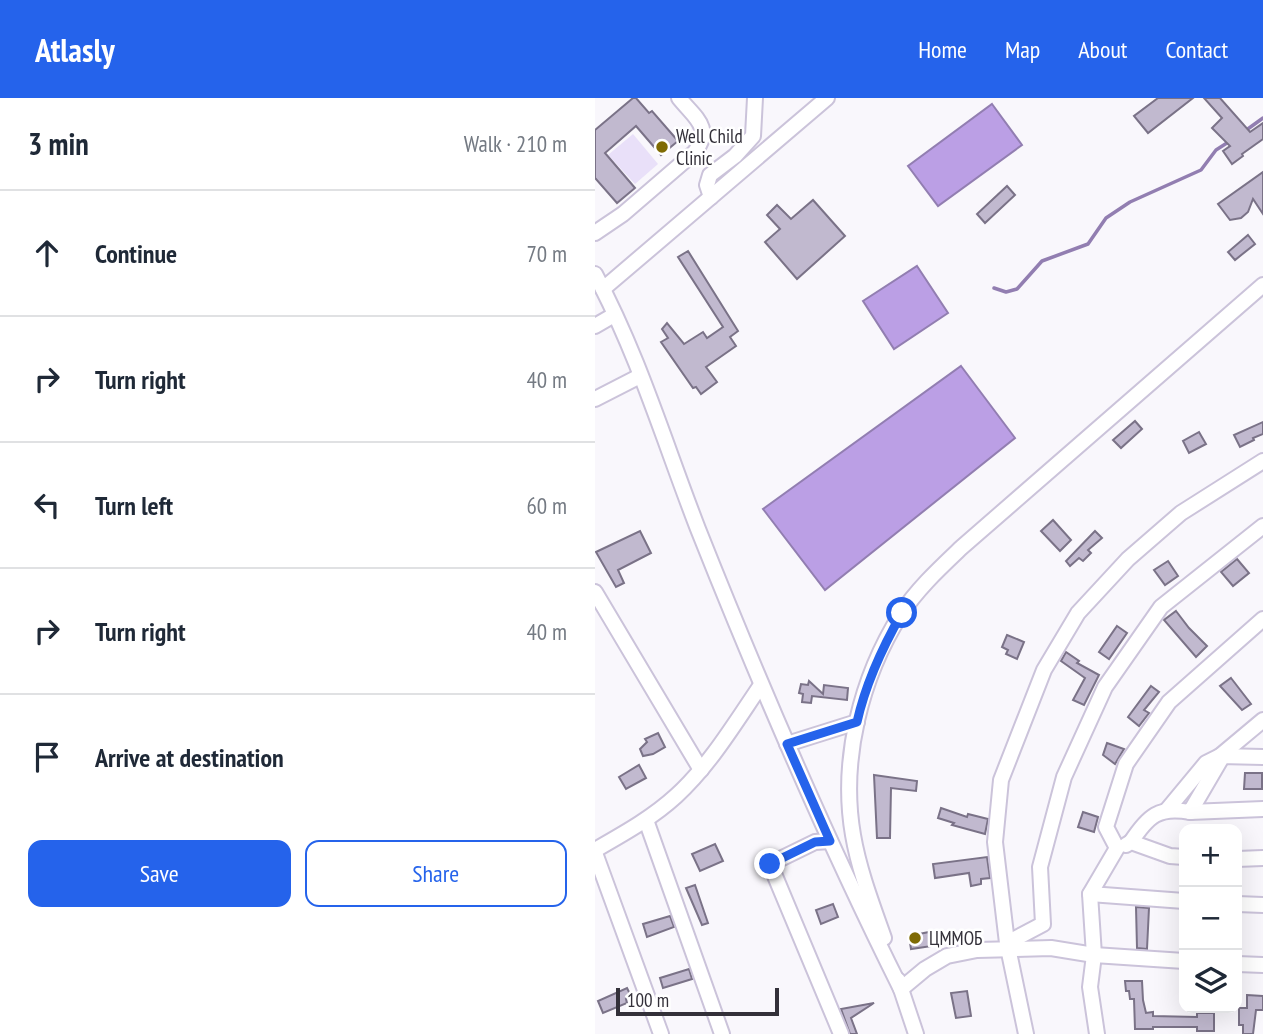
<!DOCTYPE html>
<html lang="en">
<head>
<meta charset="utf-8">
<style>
	body { margin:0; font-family:"PT Sans Narrow",sans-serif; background:#f6f6f7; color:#1f2937 }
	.controls { position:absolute; right:21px; bottom:21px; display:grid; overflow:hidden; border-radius:14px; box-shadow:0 7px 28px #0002 }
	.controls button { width:63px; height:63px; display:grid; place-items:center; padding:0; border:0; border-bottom:2px solid #e0e1e3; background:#fff; color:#1f2937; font:35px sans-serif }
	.scale { position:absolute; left:21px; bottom:18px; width:163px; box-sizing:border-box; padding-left:7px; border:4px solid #333039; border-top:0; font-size:19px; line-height:24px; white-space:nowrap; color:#333039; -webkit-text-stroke:5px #fff; paint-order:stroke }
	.stop { position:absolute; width:21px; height:21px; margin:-16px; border:5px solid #2563eb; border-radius:50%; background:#fff }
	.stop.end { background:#2563eb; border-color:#fff; box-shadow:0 2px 7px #0008 }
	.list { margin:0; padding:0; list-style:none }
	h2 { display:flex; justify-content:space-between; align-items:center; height:91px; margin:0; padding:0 28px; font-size:30px }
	h2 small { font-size:23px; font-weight:400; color:#747a83 }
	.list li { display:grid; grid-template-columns:46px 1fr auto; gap:21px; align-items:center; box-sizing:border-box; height:126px; padding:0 28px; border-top:2px solid #e0e1e3 }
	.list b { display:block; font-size:26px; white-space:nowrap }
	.list em { font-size:23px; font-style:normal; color:#747a83 }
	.actions { display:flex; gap:14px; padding:21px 28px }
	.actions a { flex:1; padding:16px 0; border:2px solid #2563eb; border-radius:14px; text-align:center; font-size:24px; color:#2563eb }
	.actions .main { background:#2563eb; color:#fff }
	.icon { flex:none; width:38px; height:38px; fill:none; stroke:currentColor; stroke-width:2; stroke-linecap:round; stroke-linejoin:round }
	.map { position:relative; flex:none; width:668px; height:936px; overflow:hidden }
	header { display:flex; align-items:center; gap:42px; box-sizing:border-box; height:98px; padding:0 35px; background:#2563eb; color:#fff }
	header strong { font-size:33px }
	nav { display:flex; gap:38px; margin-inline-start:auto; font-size:24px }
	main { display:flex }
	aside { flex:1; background:#fff }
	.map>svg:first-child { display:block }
	.green { fill:#e9e0f9 }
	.water { fill:#bb9fe5; stroke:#927eb1; stroke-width:2 }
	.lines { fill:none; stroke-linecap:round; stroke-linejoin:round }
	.stream { stroke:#927eb1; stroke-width:3.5 }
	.building { fill:#c1b9cf; stroke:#7a7287; stroke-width:2 }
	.minor-casing { stroke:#cbc3da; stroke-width:18 }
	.minor { stroke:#fff; stroke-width:14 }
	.route { stroke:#2563eb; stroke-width:9 }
	.poi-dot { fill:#7f6b04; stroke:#fff; stroke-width:2.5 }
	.labels { text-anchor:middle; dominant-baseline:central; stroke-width:5; stroke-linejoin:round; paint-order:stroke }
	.poi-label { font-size:19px; fill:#333039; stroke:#fff; text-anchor:start }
</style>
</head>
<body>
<header>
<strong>Atlasly</strong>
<nav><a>Home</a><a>Map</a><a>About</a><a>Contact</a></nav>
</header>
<main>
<aside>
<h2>3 min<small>Walk · 210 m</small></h2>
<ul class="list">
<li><svg class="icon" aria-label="ahead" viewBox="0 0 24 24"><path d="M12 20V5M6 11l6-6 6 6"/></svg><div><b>Continue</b></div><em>70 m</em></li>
<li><svg class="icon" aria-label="right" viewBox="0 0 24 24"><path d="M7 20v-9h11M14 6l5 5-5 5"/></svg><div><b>Turn right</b></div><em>40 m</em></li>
<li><svg class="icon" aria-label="left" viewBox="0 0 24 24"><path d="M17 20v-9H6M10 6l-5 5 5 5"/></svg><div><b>Turn left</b></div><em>60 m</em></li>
<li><svg class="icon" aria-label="right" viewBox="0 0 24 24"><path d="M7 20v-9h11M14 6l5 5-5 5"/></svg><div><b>Turn right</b></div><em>40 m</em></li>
<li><svg class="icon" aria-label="arrive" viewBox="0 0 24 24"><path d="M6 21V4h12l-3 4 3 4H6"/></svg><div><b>Arrive at destination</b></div></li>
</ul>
<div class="actions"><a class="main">Save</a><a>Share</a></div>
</aside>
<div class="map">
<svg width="668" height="936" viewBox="0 0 668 936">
	<rect width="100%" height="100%" fill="#f9f7fc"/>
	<polygon class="green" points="38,36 63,66 40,86 13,57"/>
	<g class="water">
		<polygon points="397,6 427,47 343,108 313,68"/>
		<polygon points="322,168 353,215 299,251 268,203"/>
		<polygon points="366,268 420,340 230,492 168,411"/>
	</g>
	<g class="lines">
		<g class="stream">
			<polyline points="650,33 668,20"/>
			<polyline points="399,190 411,194 422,191 447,163 493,146 511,120 535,104 606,72 621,52 635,43"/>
		</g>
	</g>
	<g class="building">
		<polygon points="38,0 41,0 54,15 57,13 83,43 66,57 41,28 10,55 40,90 22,105 0,80 0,32"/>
		<polygon points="563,0 598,0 553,35 539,18"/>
		<polygon points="609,0 625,0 655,34 668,25 668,41 647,56 648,58 637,66 628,53 635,48 617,30 627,20"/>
		<polygon points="668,74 668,116 658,101 653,114 646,120 635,122 623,106"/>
		<polygon points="412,88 420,97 390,125 382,116"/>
		<polygon points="218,102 250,138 202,181 170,144 185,131 172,117 182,107 196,121"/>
		<polygon points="653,137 660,146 640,162 633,154"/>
		<polygon points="93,153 143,233 135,239 141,248 111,269 122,284 106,296 101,289 98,290 66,244 73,240 67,231 72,225 89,246 108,234 112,240 128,229 83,159"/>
		<polygon points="540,323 547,331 526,350 518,342"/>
		<polygon points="668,324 668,336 658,340 659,342 645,349 639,337"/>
		<polygon points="604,334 611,346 594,355 588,343"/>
		<polygon points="458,422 476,442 465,453 446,433"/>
		<polygon points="45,433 56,455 23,472 29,485 21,489 1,454"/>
		<polygon points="500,433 507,440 493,452 496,455 488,463 484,460 475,468 471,463"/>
		<polygon points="642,461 654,475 638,488 626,474"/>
		<polygon points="573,463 583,478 570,487 559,472"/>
		<polygon points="581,513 594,530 612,548 601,559 569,522"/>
		<polygon points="522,528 532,535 514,561 504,554"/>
		<polygon points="412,537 429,544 422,561 411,556 413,552 407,549"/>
		<polygon points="471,554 484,563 482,565 504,577 489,607 478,602 490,580 466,563"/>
		<polygon points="636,580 656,606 647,612 625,588"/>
		<polygon points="214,583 228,596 229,587 253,590 252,602 217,598 216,605 207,604 208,596 204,595 206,586 213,587"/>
		<polygon points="556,588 564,594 549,612 554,615 544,628 533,619"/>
		<polygon points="63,635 70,649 58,656 48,658 45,651 52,644 50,641"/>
		<polygon points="512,645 529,651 520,666 508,657"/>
		<polygon points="44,667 51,680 31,691 24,679"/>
		<polygon points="650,675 667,675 667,691 649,691"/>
		<polygon points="279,677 322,683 321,693 296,690 295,740 282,740"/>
		<polygon points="346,710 372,719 373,716 393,721 390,736 357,727 359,725 343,720"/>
		<polygon points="488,714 503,719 499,734 483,729"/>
		<polygon points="120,746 128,763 105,773 97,756"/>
		<polygon points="392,759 395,780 386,781 386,786 376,788 374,775 340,780 338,766"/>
		<polygon points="100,787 113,825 107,827 91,790"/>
		<polygon points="238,806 243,819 226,826 221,812"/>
		<polygon points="541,809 554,810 552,851 542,850"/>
		<polygon points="75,818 79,829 52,839 48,826"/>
		<polygon points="334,834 337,848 316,851 314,838"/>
		<polygon points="94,871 97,881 68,890 65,880"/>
		<polygon points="530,883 547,883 548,902 551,915 558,914 558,918 602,919 602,915 619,915 619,933 602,933 602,929 558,929 558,931 540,931 539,901 535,901 534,893 531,893"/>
		<polygon points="32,890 36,898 31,901 32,905 8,915 3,903"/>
		<polygon points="372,893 376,918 361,920 356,895"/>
		<polygon points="652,897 668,898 668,912 661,912 658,936 648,936 648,927 644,927 644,910 652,910"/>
		<polygon points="279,905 256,920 262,936 255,936 246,911"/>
	</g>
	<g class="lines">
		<defs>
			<g id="minor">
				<polyline points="116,99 112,87 115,77 140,58 158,38 160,0"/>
				<path d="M0,135L28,116L100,54C118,29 100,20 84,0"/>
				<path d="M0,176C43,256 70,346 103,431C165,587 231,741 306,891L330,871L352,858L382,852L456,850L499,857L589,863"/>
				<polyline points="8,191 232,0"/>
				<polyline points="0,228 19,217"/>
				<polyline points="0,301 45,278"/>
				<polyline points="0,494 106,672"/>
				<polyline points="192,646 262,624"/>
				<polyline points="572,712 611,665 625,658 668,659"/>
				<polyline points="595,714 668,711"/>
				<polyline points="51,722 127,936"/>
				<polyline points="235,743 220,744 175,766 246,936"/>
				<path d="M536,744C553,718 564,708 595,714L626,661L625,658L668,622"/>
				<polyline points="531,747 536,744 575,758 589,759"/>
				<path d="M0,752C28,736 57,720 81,698C115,667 140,625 166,587"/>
				<polyline points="0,755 66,936"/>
				<polyline points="642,761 668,760"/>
				<polyline points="495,796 589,803"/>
				<polyline points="642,806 668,807"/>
				<path d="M289,840C277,806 264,772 258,737C245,662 266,579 306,516C322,491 346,469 367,449L668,187"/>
				<polyline points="412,845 448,826 445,769 469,679 510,589 566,509 668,428"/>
				<polyline points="642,866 668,867"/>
				<polyline points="303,882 321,936"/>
				<polyline points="431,936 412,845 400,744 406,682 449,572 483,515 533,461 586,415 668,363"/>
				<polyline points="502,936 495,889 499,857 495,796 522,750 511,729 531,666 574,604 668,521"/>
			</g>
		</defs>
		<use href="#minor" class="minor-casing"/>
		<use href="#minor" class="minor"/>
	</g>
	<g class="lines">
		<path class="route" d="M175,766L220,744L235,743L192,646L262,624C271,584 287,550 307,515"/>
	</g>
	<g class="poi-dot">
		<circle cx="67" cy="49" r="7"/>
		<circle cx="320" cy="840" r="7"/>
	</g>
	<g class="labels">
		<g class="poi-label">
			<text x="81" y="38">Well Child<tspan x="81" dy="22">Clinic</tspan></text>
			<text x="334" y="840">ЦММОБ</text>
		</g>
	</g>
</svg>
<div class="controls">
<button>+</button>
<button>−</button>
<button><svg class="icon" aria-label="layers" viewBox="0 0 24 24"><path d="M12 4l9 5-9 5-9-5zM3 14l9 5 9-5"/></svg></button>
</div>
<div class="scale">100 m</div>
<div class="stop" style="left:307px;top:515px"></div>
<div class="stop end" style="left:175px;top:766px"></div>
</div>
</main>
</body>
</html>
